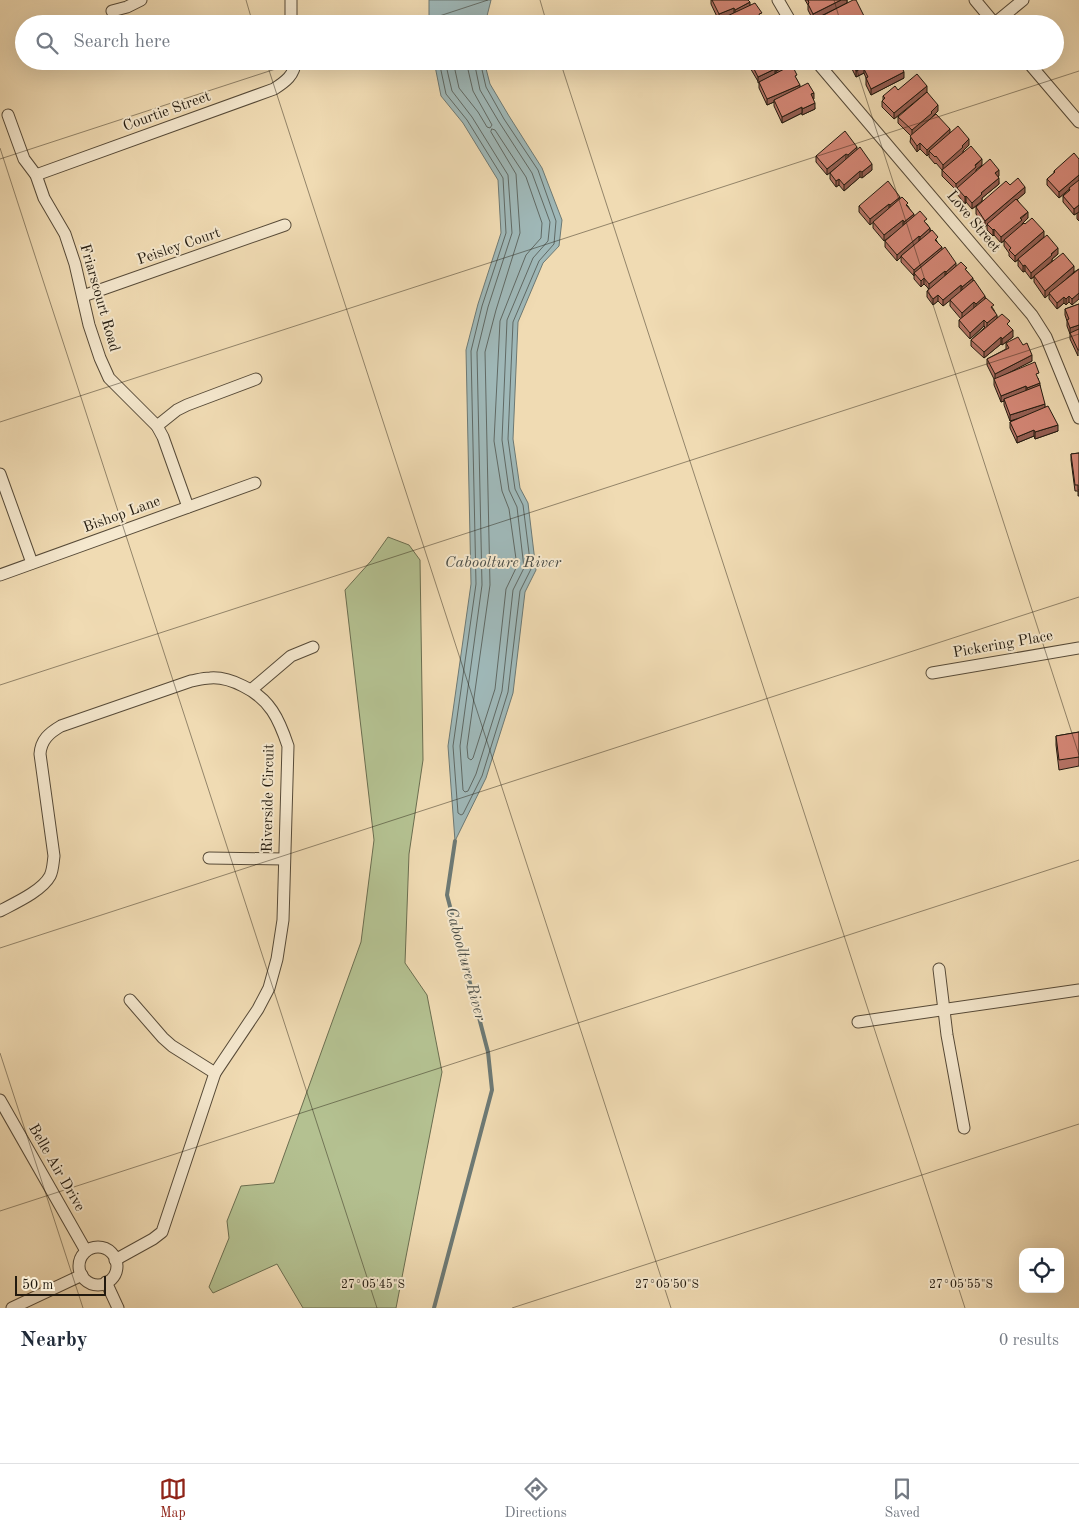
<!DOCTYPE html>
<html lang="en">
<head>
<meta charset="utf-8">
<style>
	body { margin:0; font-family:"Old Standard TT",serif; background:#f6f6f7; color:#1f2937 }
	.controls { position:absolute; right:15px; bottom:15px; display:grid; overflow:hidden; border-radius:10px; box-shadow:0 5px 20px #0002 }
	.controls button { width:45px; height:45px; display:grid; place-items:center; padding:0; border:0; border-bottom:1px solid #e0e1e3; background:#fff; color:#1f2937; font:25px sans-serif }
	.scale { position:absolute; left:15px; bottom:12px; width:91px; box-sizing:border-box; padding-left:5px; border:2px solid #221a0f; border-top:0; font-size:14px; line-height:18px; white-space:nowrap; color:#221a0f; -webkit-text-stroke:4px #f5e8ce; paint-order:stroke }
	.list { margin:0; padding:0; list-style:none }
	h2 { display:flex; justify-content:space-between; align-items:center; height:65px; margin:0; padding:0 20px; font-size:21px }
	h2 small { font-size:16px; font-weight:400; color:#747a83 }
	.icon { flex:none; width:28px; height:28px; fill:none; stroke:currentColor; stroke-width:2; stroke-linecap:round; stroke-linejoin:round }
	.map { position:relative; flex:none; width:1079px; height:1308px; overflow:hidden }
	.search { position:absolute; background:#fff; box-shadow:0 5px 20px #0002; left:15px; right:15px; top:15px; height:55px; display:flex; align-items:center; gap:12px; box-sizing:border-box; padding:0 18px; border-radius:28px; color:#747a83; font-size:19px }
	.sheet { height:155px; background:#fff }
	nav { display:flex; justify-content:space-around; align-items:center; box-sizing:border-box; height:70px; border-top:1px solid #e0e1e3; background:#fff; font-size:14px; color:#747a83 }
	nav a { display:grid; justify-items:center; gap:2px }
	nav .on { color:#8f2418 }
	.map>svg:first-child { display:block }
	.green { fill:#b4c191; stroke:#6b6e50 }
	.water { fill:#9fb8b8; stroke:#6d7974 }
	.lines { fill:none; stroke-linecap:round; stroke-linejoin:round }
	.shore { stroke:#606964; stroke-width:1 }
	.stream { stroke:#6d7974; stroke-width:4 }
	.street-casing { stroke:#564a38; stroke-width:13 }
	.street { stroke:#f5e8ce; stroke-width:11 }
	.wall { fill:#b57365; stroke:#221a0f }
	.shaded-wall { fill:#945e52; stroke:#221a0f }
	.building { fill:#d38675; stroke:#221a0f }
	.ticks { fill:none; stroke:#221a0f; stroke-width:1; stroke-opacity:0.45 }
	.labels { text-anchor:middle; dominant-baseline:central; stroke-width:4; stroke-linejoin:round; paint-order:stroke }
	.street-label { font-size:15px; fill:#221a0f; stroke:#f5e8ce }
	.water-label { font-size:16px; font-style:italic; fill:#4e514a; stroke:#f5e8ce }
	.ticks-label { font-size:12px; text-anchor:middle; fill:#221a0f; stroke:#f5e8ce; stroke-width:4; stroke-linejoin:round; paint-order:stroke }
</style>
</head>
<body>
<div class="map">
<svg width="1079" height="1308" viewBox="0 0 1079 1308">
	<rect width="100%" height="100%" fill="#f0dbb3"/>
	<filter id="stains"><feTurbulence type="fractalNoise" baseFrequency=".004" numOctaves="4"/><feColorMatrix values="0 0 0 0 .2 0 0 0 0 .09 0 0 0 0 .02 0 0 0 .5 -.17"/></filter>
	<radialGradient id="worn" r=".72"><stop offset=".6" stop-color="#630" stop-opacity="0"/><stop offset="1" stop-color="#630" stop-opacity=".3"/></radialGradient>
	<polygon class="green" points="388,537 409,545 420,560 423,760 409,854 405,963 427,995 442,1072 396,1308 303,1308 277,1264 213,1293 209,1287 229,1238 227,1221 241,1186 274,1183 361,942 374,840 345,590 371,561"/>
	<g class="water">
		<polygon points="429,0 491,0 485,24 429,24"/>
		<polygon points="434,61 484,61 490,84 509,116 542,168 562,220 559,246 543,263 518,322 513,439 520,488 528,503 536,570 525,592 513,693 486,778 455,841 448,746 471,584 466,350 478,304 501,233 498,180 463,123 441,96"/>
	</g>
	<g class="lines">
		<g class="shore">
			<polyline points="439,61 446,94 467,120 503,178 506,233 482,306 471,351 476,584 453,746 458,813 461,815 463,814 482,776 508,692 520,591 531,569 523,505 515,489 508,439 513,322 539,261 554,244 556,221 538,170 504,119 486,87 480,61"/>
			<polyline points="445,61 452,91 472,117 508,175 512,233 488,307 477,352 482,585 460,746 463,790 465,792 468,791 476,774 502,691 513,590 524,568 517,507 509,490 502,440 507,320 533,258 548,241 550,222 532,173 499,122 480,90 474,61"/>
			<polyline points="453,61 459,88 478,112 487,127 490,128 492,125 473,91 466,61"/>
			<polygon points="492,129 495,130 526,177 542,223 541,238 526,255 500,321 494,441 502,491 509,509 517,566 506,589 495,689 473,758 471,760 468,758 467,747 490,585 485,352 496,310 520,233 516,174 491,132"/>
		</g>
		<polyline class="stream" points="434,1308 492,1090 488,1052 447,895 455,841"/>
		<defs>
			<g id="street">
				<polyline points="291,0 291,24"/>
				<polyline points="778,0 792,24"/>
				<polyline points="975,0 995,24"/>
				<polyline points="112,11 127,7 141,0"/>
				<polyline points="995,23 1023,0"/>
				<polyline points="816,61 1032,315 1046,337 1079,418"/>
				<polyline points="1027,61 1079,122"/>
				<polyline points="8,115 24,159 36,175 44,198 65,234 75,264 89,325 100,358 109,378 157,426 163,437 188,507"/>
				<path d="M36,175L274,89C285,82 295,75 295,61"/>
				<polyline points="83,296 285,225"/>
				<polyline points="157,426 177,410 187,405 256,379"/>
				<polyline points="0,474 32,563"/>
				<polyline points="0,575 255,483"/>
				<polyline points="932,673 1079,648"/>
				<polyline points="251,690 291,656 313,647"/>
				<polyline points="209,858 284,859"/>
				<path d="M0,911C15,903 42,891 50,876C53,870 53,863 54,856L40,754C41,740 49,733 61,726L191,681C197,680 203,678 210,678C221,677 233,681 243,686C270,699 279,719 288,746L283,920L277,959L269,988L258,1009L215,1073L162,1232L153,1239L115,1260"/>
				<polyline points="939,969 947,1035 964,1128"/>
				<polyline points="130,1000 163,1038 172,1046 215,1073"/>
				<polyline points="858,1022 1079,990"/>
				<polyline points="0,1100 86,1251"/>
				<circle cx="98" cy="1266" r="19"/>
				<polyline points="106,1282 118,1308"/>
				<polyline points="12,1308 82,1275"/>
			</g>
		</defs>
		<use href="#street" class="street-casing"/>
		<use href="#street" class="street"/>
	</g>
	<g class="wall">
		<polygon points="711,0 748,0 750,5 762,19 763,24 723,24 723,19 719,21 711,4"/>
		<polygon points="805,0 847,0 847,3 864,24 818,24 818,18 813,20 808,10 808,5"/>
		<polygon points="749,61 786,61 788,67 797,80 800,87 814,99 813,99 815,109 802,115 802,113 782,123 774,106 774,102 767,105 759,88 759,83 749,66"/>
		<polygon points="851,62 904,78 871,95 866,85 866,78 864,73 856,77 851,67"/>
		<polygon points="898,90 927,92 894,119 882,107 882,101 883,100 883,96"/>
		<polygon points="938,111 932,117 950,134 969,145 963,151 963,152 982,165 976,170 976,172 999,176 998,177 999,184 982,198 982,201 972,209 966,202 965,204 957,194 957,189 956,190 942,176 942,170 936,163 935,164 929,157 929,154 927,156 920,149 917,152 910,142 911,136 898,123 898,117"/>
		<polygon points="857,150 872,170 862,178 860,177 844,191 839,185 836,187 830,179 830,173 833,170 827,175 816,162 816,156"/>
		<polygon points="1079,159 1079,221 1077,219 1077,213 1074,215 1063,202 1063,196 1069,191 1069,189 1059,198 1047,185 1047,179 1054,173 1054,171"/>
		<polygon points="1010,185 1025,193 1017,199 1028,218 1022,224 1022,225 1044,237 1058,254 1052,259 1052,261 1074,272 1079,269 1072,305 1069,302 1066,305 1064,303 1057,309 1049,299 1049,294 1045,298 1034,282 1034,277 1031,279 1025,271 1023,272 1018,266 1018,260 1015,262 1009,256 1009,253 1004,246 1004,241 1001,243 994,235 993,236 987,230 987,225 985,227 976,214 976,207"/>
		<polygon points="900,199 908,206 914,216 927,224 942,250 956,266 967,271 994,310 997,317 1010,327 1013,337 1002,345 1001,344 984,358 971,346 971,340 985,327 984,326 970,339 959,327 959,320 961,319 950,306 950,300 943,306 938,301 933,305 927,297 927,291 929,289 924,284 921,287 914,279 914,276 901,262 901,257 897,261 885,247 885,241 899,229 884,241 873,228 873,222 870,225 859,212 859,206"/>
		<polygon points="1079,304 1078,356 1070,339 1070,334 1067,326 1067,321 1065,315 1065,309"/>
		<polygon points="1006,343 1023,345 1032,361 1005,374 1039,379 1038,380 1045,407 1058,431 1035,439 1034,436 1017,443 1010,428 1010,422 1019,418 1010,421 1004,405 1004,401 1001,402 994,385 994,379 987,365 987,359 1006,349"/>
		<polygon points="1079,453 1079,496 1078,496 1078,491 1075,491 1071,460 1071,454"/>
		<polygon points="1079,732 1079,766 1059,770 1056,745 1056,736"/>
	</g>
	<g class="shaded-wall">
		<polygon points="841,0 847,0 847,3 813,20 813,14"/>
		<polygon points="750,2 750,8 735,16 735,10"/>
		<polygon points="734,8 734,14 719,21 719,14"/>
		<polygon points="864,16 864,22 860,24 848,24"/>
		<polygon points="875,61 888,61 864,69 864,73 856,77 856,71"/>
		<polygon points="788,65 788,71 776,77 776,71"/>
		<polygon points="775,69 775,75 758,83 758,77"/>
		<polygon points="904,72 904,78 871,95 871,89"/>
		<polygon points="800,85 800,91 774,100 774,102 767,105 767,99"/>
		<polygon points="927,86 927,92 894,119 894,113"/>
		<polygon points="814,93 814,99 811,100 811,94"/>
		<polygon points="815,103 815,109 802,115 802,109"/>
		<polygon points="938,105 938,111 932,117 932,119 912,136 912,130"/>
		<polygon points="802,107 802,113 782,123 782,117"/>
		<polygon points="950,129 950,136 929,151 929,154 927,156 927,150"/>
		<polygon points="969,139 969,145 963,151 963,153 943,171 943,165"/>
		<polygon points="920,143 920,149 917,152 917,146"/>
		<polygon points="857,147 857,154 848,162 848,155"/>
		<polygon points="846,154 846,160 827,175 827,169"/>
		<polygon points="982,159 982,165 976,170 976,173 956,190 956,184"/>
		<polygon points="872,164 872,170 862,178 862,172"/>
		<polygon points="999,170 999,176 995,179 995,173"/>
		<polygon points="860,171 860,177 844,191 844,185"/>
		<polygon points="1079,175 1079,181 1059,198 1059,192"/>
		<polygon points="999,178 999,184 982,198 982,201 972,209 972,203 981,193"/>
		<polygon points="839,179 839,185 836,187 836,181"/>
		<polygon points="1025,187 1025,193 985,227 985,221"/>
		<polygon points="966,196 966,202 965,204 965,197"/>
		<polygon points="900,197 900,203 890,212 890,205"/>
		<polygon points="889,204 889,210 870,225 870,219"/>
		<polygon points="1079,205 1079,212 1074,215 1074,209"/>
		<polygon points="1028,212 1028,218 1022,224 1022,226 1001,243 1001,237"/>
		<polygon points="914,214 914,220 904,228 904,222"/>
		<polygon points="903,220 903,227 884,241 884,235"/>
		<polygon points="930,228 930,234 920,243 920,237"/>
		<polygon points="994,229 994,235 993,236 993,230"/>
		<polygon points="1044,231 1044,237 1015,262 1015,256"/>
		<polygon points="919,236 919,242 901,256 901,257 897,261 897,255"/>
		<polygon points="942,247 942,253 914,273 914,276 914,270"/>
		<polygon points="1058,248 1058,254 1052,259 1052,261 1031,279 1031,273"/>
		<polygon points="956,263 956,270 946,278 946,272"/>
		<polygon points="1025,265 1025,271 1023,272 1023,266"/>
		<polygon points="1074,266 1074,272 1045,298 1045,291"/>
		<polygon points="945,271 945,277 929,290 929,284"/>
		<polygon points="924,278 924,284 921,287 921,281"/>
		<polygon points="973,278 973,284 962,293 962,287"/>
		<polygon points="961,285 961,292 943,306 943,300"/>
		<polygon points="1079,293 1079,299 1072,305 1072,299"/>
		<polygon points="938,295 938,301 933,305 933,299"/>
		<polygon points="985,296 985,302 976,310 976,304"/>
		<polygon points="1069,296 1069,302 1066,305 1066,299"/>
		<polygon points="1064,297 1064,303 1057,309 1057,303"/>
		<polygon points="974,302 974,308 962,319 962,313"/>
		<polygon points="997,315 997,321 987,329 987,323"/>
		<polygon points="984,320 984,326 970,339 970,333"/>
		<polygon points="1079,325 1079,331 1070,334 1070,328"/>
		<polygon points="1013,330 1013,337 1002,345 1002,339"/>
		<polygon points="1001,337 1001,344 984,358 984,352"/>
		<polygon points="1032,355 1032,361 995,380 995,374"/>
		<polygon points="1040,383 1040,389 1027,394 1027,388"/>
		<polygon points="1026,386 1026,392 1004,399 1004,401 1001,402 1001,396"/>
		<polygon points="1045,404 1045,410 1010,421 1010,415"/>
		<polygon points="1058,425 1058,431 1035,439 1035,432"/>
		<polygon points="1034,430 1034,436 1017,443 1017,437"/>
	</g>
	<g class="building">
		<polygon points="712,0 748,0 750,2 735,10 734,8 719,14"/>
		<polygon points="808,0 841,0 813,14 808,4 809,3"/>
		<polygon points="853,0 856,0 864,16 848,24 820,24 818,18"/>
		<polygon points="755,3 762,13 759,14 763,24 726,24 723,18"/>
		<polygon points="863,21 864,24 857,24"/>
		<polygon points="750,61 786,61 788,65 776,71 775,69 758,77"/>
		<polygon points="851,61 875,61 856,71"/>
		<polygon points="882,61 899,61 904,72 871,89 866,78 868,77 864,69"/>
		<polygon points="792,65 797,75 795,76 800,85 767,99 759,82"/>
		<polygon points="917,74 927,86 894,113 882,101 885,98 883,96 895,86 898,90"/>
		<polygon points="808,83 814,93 811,94 815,103 802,109 802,107 782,117 774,100"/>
		<polygon points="927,92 938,105 931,112 932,113 912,130 898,117"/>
		<polygon points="936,114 950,129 927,150 920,143 917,146 910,136"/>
		<polygon points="958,126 969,139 962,146 963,147 943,165 936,156 935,157 929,151"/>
		<polygon points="845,131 857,147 848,155 846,154 827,169 816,156"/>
		<polygon points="971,146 982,159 975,165 976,167 956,184 942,170"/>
		<polygon points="860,147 872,164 862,172 860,171 844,185 839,179 836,181 830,173"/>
		<polygon points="1074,153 1079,159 1079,175 1059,192 1047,179 1055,172 1054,171"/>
		<polygon points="990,159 999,170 995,173 999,178 981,193 982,194 972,203 966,196 965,197 957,188"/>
		<polygon points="1018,178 1025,187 985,221 976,207 1006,181 1010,185"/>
		<polygon points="1079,180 1079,205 1074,209 1063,196 1070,190 1069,188"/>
		<polygon points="888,181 900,197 890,205 889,204 870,219 859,206"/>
		<polygon points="902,197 908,203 906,205 914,214 904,222 903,220 884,235 873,222"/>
		<polygon points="1016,199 1028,212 1020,218 1022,220 1001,237 994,229 993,230 987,224"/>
		<polygon points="920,211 927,219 924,221 930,228 920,237 919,236 897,255 885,241"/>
		<polygon points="1032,218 1044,231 1015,256 1009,250 1011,248 1004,240 1024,223 1025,224"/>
		<polygon points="932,230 938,237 935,240 942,247 914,270 901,256"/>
		<polygon points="1047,235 1058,248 1051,254 1052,255 1031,273 1025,265 1023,266 1018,259"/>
		<polygon points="945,247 956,263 946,272 945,271 929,284 924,278 921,281 914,273"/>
		<polygon points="1063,253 1074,266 1045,291 1034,276"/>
		<polygon points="961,262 967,268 965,269 973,278 962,287 961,285 943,300 938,295 933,299 927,291"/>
		<polygon points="1079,269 1079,293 1072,299 1069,296 1066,299 1064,297 1057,303 1049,293"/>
		<polygon points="974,280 985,296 976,304 974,302 962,313 950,300"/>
		<polygon points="986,298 994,305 991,307 997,315 987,323 984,320 970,333 959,320"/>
		<polygon points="1079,304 1079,325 1070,328 1067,320 1069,319 1065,309"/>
		<polygon points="1002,314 1010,321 1007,324 1013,330 1002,339 1001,337 984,352 971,340"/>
		<polygon points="1079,329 1079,350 1078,350 1070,333"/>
		<polygon points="1018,337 1023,345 1027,343 1032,355 995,374 987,359 1009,348 1006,343"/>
		<polygon points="1035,362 1039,373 1036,374 1040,383 1027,388 1026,386 1001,396 994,379"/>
		<polygon points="1040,385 1045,404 1010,415 1004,399"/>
		<polygon points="1048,406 1058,425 1035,432 1034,430 1017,437 1010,422"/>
		<polygon points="1079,453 1079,490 1078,490 1078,485 1075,485 1071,454"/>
		<polygon points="1079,732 1079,757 1059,760 1056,736"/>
	</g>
	<path class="ticks" d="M246,0L253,24M540,0L547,24M834,0L841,24M415,24L488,0M266,61L671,1308M560,61L965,1308M854,61L1079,755M0,148L377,1308M0,159L300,61M0,422L1079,71M0,685L1079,334M0,948L1079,597M0,1053L83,1308M0,1211L1079,860M512,1308L1079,1124"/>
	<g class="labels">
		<g class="street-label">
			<text transform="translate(167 112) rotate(-20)">Courtie Street</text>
			<text transform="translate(973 222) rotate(50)">Love Street</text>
			<text transform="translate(179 247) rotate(-19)">Peisley Court</text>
			<text transform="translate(99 298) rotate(74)">Friarscourt Road</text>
			<text transform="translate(122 515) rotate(-20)">Bishop Lane</text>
			<text transform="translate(1003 645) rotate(-10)">Pickering Place</text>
			<text transform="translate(269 798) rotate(-89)">Riverside Circuit</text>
			<text transform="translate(56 1168) rotate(60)">Belle Air Drive</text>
		</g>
		<g class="water-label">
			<text x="503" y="563">Caboolture River</text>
			<text transform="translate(465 964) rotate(75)">Caboolture River</text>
		</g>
	</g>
	<g class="ticks-label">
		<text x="373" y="1288">27°05'45"S</text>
		<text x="667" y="1288">27°05'50"S</text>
		<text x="961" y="1288">27°05'55"S</text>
	</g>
	<rect width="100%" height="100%" filter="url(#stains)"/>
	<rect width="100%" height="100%" fill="url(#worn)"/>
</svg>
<div class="controls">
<button><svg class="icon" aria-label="locate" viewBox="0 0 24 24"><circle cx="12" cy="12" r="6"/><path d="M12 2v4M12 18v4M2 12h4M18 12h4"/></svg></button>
</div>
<div class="scale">50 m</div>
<div class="search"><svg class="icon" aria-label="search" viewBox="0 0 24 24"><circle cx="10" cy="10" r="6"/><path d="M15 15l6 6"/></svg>Search here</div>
</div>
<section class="sheet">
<h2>Nearby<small>0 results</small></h2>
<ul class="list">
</ul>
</section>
<nav>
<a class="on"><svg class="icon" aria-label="map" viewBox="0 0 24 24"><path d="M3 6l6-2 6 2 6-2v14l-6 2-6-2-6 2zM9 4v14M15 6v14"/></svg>Map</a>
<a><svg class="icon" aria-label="directions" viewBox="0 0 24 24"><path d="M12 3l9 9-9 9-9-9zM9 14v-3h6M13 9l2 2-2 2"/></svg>Directions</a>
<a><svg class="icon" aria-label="saved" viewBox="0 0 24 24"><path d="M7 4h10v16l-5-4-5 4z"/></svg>Saved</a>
</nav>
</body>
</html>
